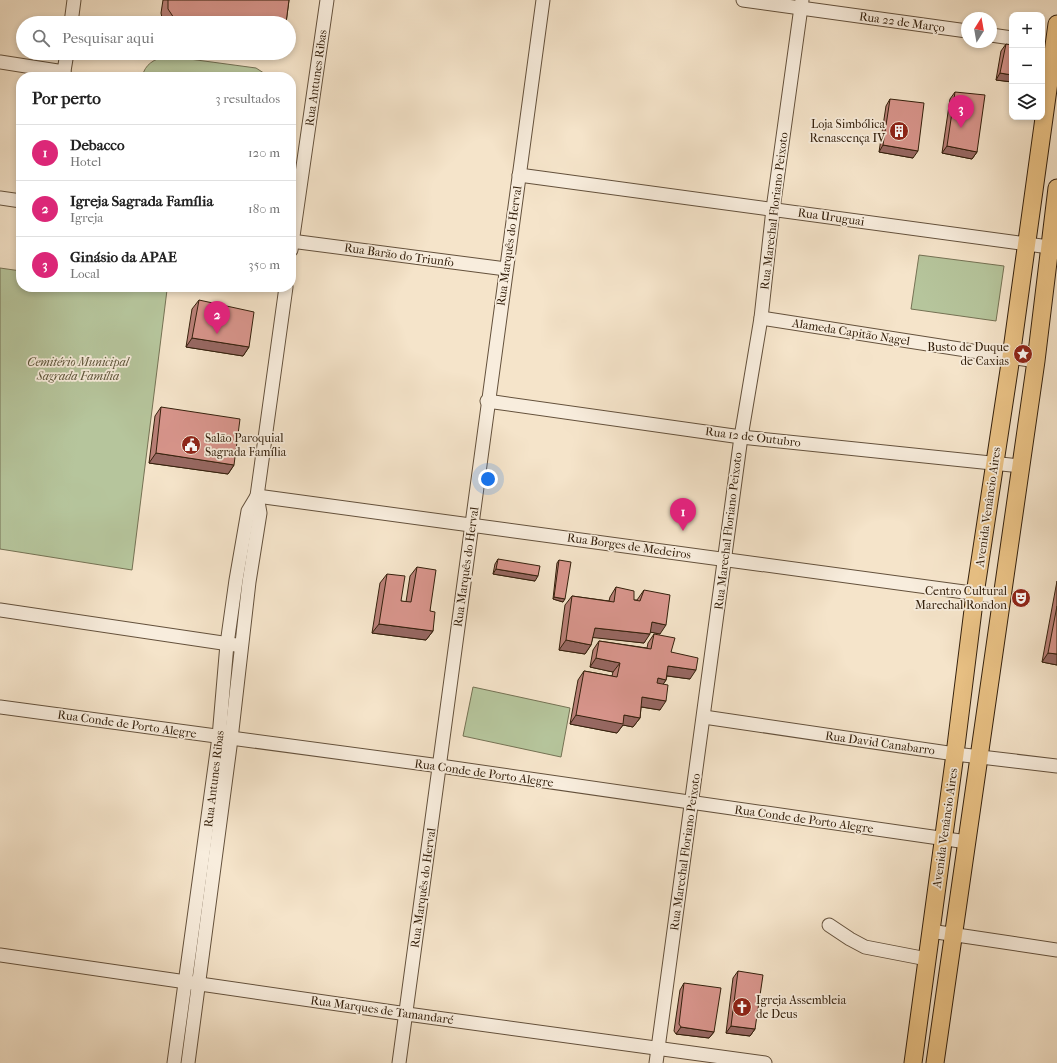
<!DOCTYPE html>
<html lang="pt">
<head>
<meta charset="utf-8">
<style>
	body { margin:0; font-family:"IM FELL French Canon",serif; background:#f6f6f6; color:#222 }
	.controls { position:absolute; right:12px; top:12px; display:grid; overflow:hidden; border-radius:8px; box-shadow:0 2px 6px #0003 }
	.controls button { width:36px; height:36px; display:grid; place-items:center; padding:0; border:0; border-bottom:1px solid #e0e0e0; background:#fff; color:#222; font:20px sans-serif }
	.compass { position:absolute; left:961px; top:12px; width:36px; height:36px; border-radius:50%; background:#fff; box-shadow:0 2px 6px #0003; rotate:11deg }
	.you { position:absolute; left:488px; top:479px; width:14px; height:14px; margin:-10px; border:3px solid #fff; border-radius:50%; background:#1a73e8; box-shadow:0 0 0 6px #1a73e833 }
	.badge { display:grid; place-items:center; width:26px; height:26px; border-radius:50%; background:#db2777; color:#fff; font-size:13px; font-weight:700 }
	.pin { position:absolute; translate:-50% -33px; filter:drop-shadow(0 1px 2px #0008) }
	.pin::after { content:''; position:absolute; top:21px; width:14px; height:12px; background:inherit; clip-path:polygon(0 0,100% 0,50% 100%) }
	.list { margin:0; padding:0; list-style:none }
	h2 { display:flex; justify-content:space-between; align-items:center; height:52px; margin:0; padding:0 16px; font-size:17px }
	h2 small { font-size:13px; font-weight:400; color:#767676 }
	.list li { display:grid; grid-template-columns:26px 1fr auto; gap:12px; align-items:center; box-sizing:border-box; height:56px; padding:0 16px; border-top:1px solid #e0e0e0 }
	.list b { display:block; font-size:15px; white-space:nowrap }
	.list p { margin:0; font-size:13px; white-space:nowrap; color:#767676 }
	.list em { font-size:13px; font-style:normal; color:#767676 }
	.icon { flex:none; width:22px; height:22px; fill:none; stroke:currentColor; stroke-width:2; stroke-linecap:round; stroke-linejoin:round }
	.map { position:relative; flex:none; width:1057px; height:1063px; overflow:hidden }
	.search { position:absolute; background:#fff; box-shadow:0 2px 6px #0003; left:16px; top:16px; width:280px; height:44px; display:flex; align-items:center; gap:10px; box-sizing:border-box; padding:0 14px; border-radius:22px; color:#767676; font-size:15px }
	.panel { position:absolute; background:#fff; box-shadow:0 2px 6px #0003; left:16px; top:72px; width:280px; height:220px; border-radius:16px }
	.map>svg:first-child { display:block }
	.green { fill:#b6c59c; stroke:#757254 }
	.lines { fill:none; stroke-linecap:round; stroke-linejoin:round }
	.minor-casing { stroke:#64513c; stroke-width:15 }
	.major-casing { stroke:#34200c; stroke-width:19 }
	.minor { stroke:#f8eddd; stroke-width:13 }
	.major { stroke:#eac285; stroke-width:17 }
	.wall { fill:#ba8078; stroke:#34200c }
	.shaded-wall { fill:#976862; stroke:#34200c }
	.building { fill:#d8958c; stroke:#34200c }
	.labels { text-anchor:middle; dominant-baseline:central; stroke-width:3.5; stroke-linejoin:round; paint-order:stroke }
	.street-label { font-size:12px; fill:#34200c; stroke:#f8eddd }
	.poi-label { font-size:12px; fill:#34200c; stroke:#f8eddd; text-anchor:end }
	.park-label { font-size:12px; font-style:italic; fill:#5b5237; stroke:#f8eddd }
</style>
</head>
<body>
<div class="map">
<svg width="1057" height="1063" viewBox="0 0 1057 1063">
	<rect width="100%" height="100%" fill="#f5e4ca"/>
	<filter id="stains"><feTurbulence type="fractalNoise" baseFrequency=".005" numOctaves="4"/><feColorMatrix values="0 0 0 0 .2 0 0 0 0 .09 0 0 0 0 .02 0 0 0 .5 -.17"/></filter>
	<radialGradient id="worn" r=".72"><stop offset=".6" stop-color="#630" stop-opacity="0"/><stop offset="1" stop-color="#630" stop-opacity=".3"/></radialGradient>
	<g class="green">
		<path d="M167,56L256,68L270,77H142C145,64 154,59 167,56Z"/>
		<polygon points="919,255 1004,266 996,321 911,309"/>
		<polygon points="0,268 21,271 21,287 141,287 167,290 132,570 0,549"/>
		<polygon points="473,687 570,708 561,757 463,736"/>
	</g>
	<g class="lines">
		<defs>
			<g id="minor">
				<polyline points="743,0 967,31"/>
				<polyline points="71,23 74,0"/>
				<polyline points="991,35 1012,38"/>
				<polyline points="0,62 64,72"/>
				<polyline points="63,77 67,53"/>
				<polyline points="519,175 1049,247"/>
				<polyline points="0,198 21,201"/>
				<polyline points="291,241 506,269"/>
				<polyline points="291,250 327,0"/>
				<polyline points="761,318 1036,361"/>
				<polyline points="487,401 741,437 1020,466"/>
				<polyline points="257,496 1001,597"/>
				<polyline points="0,610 236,645"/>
				<polyline points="0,707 440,766 967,842"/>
				<polyline points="704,717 955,754 1057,766"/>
				<polyline points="829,925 850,939 865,947 927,959"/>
				<polyline points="930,931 1057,950"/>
				<polyline points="0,955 407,1014 765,1063"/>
				<polyline points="174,1063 219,737 227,644 236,580 248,511 257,496"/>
				<polyline points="188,1063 231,739 249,582 260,513 257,496 286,287"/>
				<polyline points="399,1063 543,0"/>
				<polyline points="656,1063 741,437 761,318 773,209 802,0"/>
			</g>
			<g id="major">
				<polyline points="913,1063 955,754 975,594 1011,357 1057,24"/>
				<polyline points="935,1063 1036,361 1057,188"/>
			</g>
		</defs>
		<use href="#minor" class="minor-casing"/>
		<use href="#major" class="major-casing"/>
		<use href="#minor" class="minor"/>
		<use href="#major" class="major"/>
	</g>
	<g class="wall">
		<polygon points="163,0 289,0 286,23 165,23 162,18 161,13"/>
		<polygon points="1006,44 1012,82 996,80 1001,51"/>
		<polygon points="955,92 977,152 972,159 942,153 950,99"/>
		<polygon points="890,99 913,158 879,152 886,106"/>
		<polygon points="199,300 249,347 243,356 186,347 192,309"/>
		<polygon points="161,407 234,465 228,474 149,463 155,416"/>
		<polygon points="498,559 535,581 493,574 495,564"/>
		<polygon points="559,560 563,602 553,599 557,563"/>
		<polygon points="417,567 430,611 433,631 426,640 372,633 380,583 387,574 401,601 406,602 410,576"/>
		<polygon points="1057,581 1057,665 1042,662"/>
		<polygon points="616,587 634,600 637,600 644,590 660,634 650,632 644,643 593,637 591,645 585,654 559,650 565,605 572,596 609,601 610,597"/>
		<polygon points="654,634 671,652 690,679 667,676 666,680 663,684 660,710 641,707 640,718 633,727 623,725 617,733 570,724 578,680 584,671 612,676 613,672 590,667 593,650 599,641 647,648 648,643"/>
		<polygon points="738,971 755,1029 750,1036 726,1033 733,978"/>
		<polygon points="684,983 714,1032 709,1038 676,1034 674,1031 680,990"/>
	</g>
	<g class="shaded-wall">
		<polygon points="1000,73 1012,75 1012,82 996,80"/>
		<polygon points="883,145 918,151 913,158 879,152"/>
		<polygon points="947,146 977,152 972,159 942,153"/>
		<polygon points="192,338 249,347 243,356 186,347"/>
		<polygon points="156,453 234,465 228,474 149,463"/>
		<polygon points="496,569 538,576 535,581 493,574"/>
		<polygon points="554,597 565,599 563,602 553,599"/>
		<polygon points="652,622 666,625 660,634 645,631"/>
		<polygon points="379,624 433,631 426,640 372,633"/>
		<polygon points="595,628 650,634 644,643 588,637"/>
		<polygon points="566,640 591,645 585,654 559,650"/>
		<polygon points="1048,653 1057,654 1057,665 1042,662"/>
		<polygon points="596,658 620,663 613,672 590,667"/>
		<polygon points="668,666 696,670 690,679 661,675"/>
		<polygon points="658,678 666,680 660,689 652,687"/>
		<polygon points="642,697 666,701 660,710 636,706"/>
		<polygon points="576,715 624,715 640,718 633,727 623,725 617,733 570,724"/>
		<polygon points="731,1026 755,1029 750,1036 726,1033"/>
		<polygon points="681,1027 714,1032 709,1038 676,1034"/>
	</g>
	<g class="building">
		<polygon points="168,0 289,0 286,23 182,23 176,21 168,9"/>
		<polygon points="1006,44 1012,45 1012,75 1000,73"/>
		<polygon points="955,92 985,95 977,152 947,146"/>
		<polygon points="890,99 924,103 918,151 883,145"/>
		<polygon points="199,300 254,312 249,347 192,338"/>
		<polygon points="161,407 240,419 234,465 156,453"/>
		<polygon points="498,559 540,566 538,576 496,569"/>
		<polygon points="559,560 571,562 565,599 554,597"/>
		<polygon points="417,567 436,570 430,611 435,612 433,631 379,624 387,574 405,576 401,601 411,602"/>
		<polygon points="616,587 634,591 634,600 640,601 644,590 670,595 666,625 652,622 650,634 595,628 591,645 566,640 572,596 614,602"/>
		<polygon points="1057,606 1057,654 1048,653"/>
		<polygon points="654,634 675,638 671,652 698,658 696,670 668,666 666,680 658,678 657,683 668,685 666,701 642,697 640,718 624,715 623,724 576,715 584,671 617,677 620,663 596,658 599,641 651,649"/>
		<polygon points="738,971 763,975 755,1029 731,1026"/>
		<polygon points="684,983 721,988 714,1032 681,1027 679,1024"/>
	</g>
	<defs>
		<symbol id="building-disc" viewBox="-11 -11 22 22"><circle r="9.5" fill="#8f2418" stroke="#f8eddd"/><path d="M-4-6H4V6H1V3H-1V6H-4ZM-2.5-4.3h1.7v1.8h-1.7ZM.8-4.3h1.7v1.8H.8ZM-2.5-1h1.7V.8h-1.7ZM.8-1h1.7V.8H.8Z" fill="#fff"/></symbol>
		<symbol id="sight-disc" viewBox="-11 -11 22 22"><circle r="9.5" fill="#8f2418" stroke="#f8eddd"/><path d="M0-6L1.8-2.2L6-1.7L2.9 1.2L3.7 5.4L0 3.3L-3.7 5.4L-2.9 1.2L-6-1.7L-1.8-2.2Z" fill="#fff"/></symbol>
		<symbol id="civic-disc" viewBox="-11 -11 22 22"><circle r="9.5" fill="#8f2418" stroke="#f8eddd"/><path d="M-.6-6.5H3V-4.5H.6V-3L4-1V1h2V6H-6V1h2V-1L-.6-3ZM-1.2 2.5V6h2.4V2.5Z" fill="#fff"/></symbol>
		<symbol id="theatre-disc" viewBox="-11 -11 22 22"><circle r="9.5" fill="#8f2418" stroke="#f8eddd"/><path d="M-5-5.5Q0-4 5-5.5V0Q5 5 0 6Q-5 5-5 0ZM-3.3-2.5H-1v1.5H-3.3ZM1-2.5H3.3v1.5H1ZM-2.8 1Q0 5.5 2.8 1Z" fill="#fff"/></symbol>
		<symbol id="church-disc" viewBox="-11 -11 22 22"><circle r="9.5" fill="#8f2418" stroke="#f8eddd"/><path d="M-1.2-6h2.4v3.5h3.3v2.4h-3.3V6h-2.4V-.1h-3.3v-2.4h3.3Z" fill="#fff"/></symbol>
	</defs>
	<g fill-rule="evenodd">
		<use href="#building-disc" x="888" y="120" width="22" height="22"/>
		<use href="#sight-disc" x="1012" y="343" width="22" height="22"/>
		<use href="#civic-disc" x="180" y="434" width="22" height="22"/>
		<use href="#theatre-disc" x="1010" y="587" width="22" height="22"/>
		<use href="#church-disc" x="731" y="996" width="22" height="22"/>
	</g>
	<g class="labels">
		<g class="street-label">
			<text transform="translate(902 22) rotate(8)">Rua 22 de Março</text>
			<text transform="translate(316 78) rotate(-82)">Rua Antunes Ribas</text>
			<text transform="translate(774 211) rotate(-83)">Rua Marechal Floriano Peixoto</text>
			<text transform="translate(831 217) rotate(8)">Rua Uruguai</text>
			<text transform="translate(509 246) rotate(-82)">Rua Marquês do Herval</text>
			<text transform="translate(399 255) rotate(8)">Rua Barão do Triunfo</text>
			<text transform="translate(851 332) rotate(9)">Alameda Capitão Nagel</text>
			<text transform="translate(753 437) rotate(7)">Rua 12 de Outubro</text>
			<text transform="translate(988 507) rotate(-82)">Avenida Venâncio Aires</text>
			<text transform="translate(728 531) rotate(-83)">Rua Marechal Floriano Peixoto</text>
			<text transform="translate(629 546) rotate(8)">Rua Borges de Medeiros</text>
			<text transform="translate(466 567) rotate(-82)">Rua Marquês do Herval</text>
			<text transform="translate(127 724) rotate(8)">Rua Conde de Porto Alegre</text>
			<text transform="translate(880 743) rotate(8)">Rua David Canabarro</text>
			<text transform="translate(484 773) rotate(8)">Rua Conde de Porto Alegre</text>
			<text transform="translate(214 779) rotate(-83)">Rua Antunes Ribas</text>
			<text transform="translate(804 819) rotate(8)">Rua Conde de Porto Alegre</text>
			<text transform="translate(945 828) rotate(-82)">Avenida Venâncio Aires</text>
			<text transform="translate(685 852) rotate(-82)">Rua Marechal Floriano Peixoto</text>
			<text transform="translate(423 888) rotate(-82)">Rua Marquês do Herval</text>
			<text transform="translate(382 1010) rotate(8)">Rua Marques de Tamandaré</text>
		</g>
		<g class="poi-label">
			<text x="885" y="124">Loja Simbólica<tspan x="885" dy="14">Renascença IV</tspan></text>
			<text x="1009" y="347">Busto de Duque<tspan x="1009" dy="14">de Caxias</tspan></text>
			<text x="205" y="438" text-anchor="start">Salão Paroquial<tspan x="205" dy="14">Sagrada Família</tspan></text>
			<text x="1007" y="591">Centro Cultural<tspan x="1007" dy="14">Marechal Rondon</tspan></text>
			<text x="756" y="1000" text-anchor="start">Igreja Assembleia<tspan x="756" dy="14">de Deus</tspan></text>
		</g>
		<g class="park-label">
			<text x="78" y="362">Cemitério Municipal<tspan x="78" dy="14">Sagrada Família</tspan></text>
		</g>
	</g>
	<rect width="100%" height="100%" filter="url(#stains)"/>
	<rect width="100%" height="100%" fill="url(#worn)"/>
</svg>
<div class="controls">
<button>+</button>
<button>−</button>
<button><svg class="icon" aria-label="layers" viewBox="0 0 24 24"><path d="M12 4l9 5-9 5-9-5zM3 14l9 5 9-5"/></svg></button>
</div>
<svg class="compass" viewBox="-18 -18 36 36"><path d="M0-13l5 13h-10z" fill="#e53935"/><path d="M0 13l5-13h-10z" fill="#767676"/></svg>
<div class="you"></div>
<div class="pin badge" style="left:683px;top:531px">1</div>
<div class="pin badge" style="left:217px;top:334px">2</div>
<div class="pin badge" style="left:961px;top:128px">3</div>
<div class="search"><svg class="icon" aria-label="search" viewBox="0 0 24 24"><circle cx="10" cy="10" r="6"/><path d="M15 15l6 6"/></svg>Pesquisar aqui</div>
<section class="panel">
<h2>Por perto<small>3 resultados</small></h2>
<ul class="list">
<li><span class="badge">1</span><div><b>Debacco</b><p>Hotel</p></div><em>120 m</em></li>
<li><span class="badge">2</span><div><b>Igreja Sagrada Família</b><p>Igreja</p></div><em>180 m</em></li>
<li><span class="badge">3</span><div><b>Ginásio da APAE</b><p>Local</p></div><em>350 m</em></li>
</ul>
</section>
</div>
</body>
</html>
